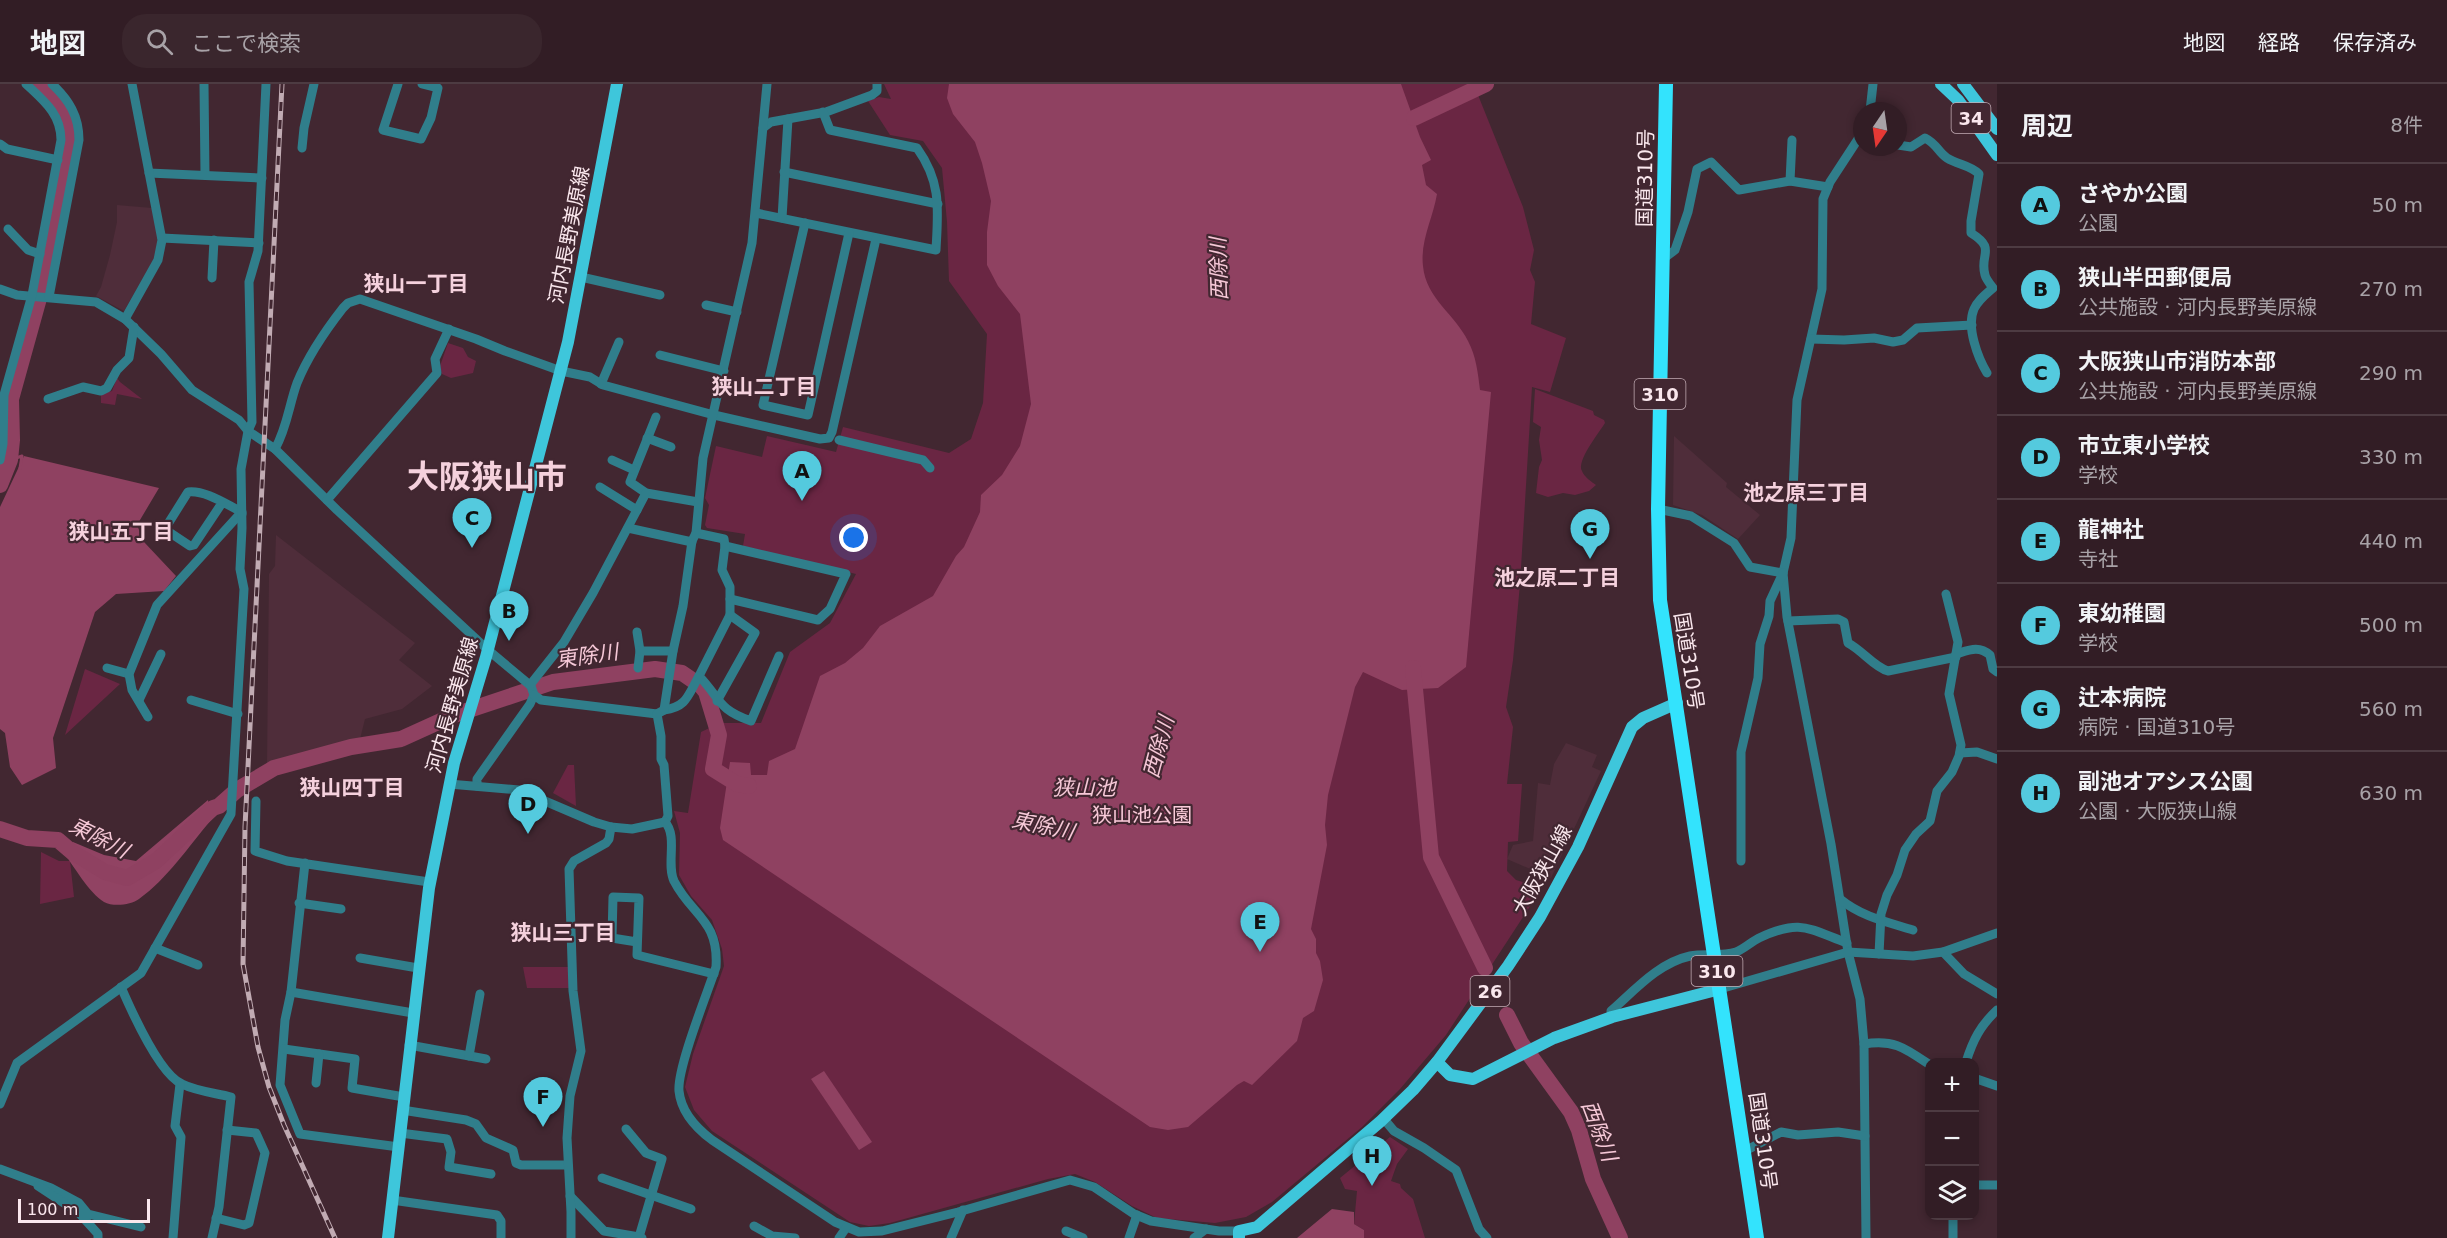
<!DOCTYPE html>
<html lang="ja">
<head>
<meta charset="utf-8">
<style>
	body { margin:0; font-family:"DejaVu Sans","Noto Sans JP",sans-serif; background:#3a262d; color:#f1f3f6 }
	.controls { position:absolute; right:18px; bottom:18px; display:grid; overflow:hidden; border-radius:12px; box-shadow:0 3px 9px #0003 }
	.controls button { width:54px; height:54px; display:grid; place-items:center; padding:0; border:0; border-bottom:2px solid #4d3b42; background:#321d25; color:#f1f3f6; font:30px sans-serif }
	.compass { position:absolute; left:1853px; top:18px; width:54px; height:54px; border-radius:50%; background:#321d25; box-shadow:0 3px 9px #0003; rotate:193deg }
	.scale { position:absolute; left:18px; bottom:15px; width:132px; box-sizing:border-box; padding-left:6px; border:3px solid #fae7ed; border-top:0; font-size:16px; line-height:21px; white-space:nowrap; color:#fae7ed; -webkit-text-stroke:4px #422731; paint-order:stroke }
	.you { position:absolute; left:854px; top:454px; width:21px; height:21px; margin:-15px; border:4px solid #fff; border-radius:50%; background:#1a73e8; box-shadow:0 0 0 9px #1a73e833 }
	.badge { display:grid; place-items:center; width:39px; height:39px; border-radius:50%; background:#54cade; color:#111; font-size:20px; font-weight:700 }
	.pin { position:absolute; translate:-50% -50px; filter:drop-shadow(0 2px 3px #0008) }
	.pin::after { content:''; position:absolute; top:32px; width:21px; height:18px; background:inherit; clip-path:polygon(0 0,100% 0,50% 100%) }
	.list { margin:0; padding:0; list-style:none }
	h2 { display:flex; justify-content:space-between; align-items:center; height:78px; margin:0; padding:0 24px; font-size:26px }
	h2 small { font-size:20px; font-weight:400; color:#a8a2a7 }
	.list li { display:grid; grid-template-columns:39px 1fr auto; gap:18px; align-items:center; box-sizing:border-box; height:84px; padding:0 24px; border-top:2px solid #4d3b42 }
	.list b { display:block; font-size:22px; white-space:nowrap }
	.list p { margin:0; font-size:20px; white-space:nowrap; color:#a8a2a7 }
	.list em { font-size:20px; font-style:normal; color:#a8a2a7 }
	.icon { flex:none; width:33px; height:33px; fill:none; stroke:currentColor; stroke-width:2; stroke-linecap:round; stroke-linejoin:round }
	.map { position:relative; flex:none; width:1997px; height:1154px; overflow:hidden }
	header { display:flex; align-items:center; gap:36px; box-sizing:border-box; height:84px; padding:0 30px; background:#321d25; border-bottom:2px solid #4d3b42 }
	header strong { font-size:28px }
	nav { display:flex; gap:33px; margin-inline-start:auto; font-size:21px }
	.search { width:420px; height:54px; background:#3a262d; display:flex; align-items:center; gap:15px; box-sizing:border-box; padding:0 21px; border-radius:24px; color:#a8a2a7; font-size:22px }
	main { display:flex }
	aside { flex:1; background:#321d25 }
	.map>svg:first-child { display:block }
	.built { fill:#4f2d3a }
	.green { fill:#6a2643 }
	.forest { fill:#914363 }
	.water { fill:#8f4161 }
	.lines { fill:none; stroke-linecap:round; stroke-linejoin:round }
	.stream { stroke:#8f4161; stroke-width:3 }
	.river { stroke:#8f4161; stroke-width:16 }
	.minor { stroke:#307e8b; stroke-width:9 }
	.major { stroke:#3ec6db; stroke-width:12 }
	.highway { stroke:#33e3fd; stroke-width:14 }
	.rail-casing { stroke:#c1abb3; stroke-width:5 }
	.rail { stroke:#422731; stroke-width:3; stroke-dasharray:9; stroke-linecap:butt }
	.labels { text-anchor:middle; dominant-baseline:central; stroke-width:4.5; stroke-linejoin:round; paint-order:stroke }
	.shield { fill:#422731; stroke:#c3adb5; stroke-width:1.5 }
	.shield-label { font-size:18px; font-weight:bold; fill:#fae7ed }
	.street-label { font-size:20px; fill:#fae7ed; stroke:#422731 }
	.park-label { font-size:20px; fill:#f9cad9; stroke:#422731 }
	.water-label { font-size:21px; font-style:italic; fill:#f6c8d7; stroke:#422731 }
	.neighbourhood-label { font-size:21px; font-weight:bold; fill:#f5d1dd; stroke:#422731 }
	.town-label { font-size:32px; font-weight:bold; fill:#f5d1dd; stroke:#422731 }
</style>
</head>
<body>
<header>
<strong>地図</strong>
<div class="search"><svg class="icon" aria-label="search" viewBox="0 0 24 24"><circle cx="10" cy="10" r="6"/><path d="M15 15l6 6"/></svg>ここで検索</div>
<nav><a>地図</a><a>経路</a><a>保存済み</a></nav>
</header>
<main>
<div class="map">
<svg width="1997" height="1154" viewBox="0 0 1997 1154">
	<rect width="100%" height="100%" fill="#422731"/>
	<g class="built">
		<polygon points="117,121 152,124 158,150 156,171 124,227 96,212 101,203 110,171 117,138"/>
		<polygon points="1674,352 1727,399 1726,403 1760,431 1738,455 1702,431 1673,421"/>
		<polygon points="276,451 415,559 399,576 432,602 402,625 365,635 360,655 352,655 267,683 269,490 275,482"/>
		<polygon points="1566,659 1597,671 1592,683 1601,687 1551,794 1507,775 1513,761 1533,757 1538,699 1550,701 1554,680"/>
	</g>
	<g class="green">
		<polygon points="884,0 1470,0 1478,11 1523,123 1534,166 1530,186 1535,198 1531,240 1566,254 1550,308 1532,303 1520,500 1513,576 1506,623 1513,643 1507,700 1522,700 1518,757 1508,758 1507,787 1516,796 1542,804 1446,951 1400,1005 1362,1043 1272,1118 1246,1133 1215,1139 1157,1134 1132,1122 1095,1098 1075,1090 1048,1095 890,1139 869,1142 850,1138 712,1047 694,1026 685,1003 693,970 724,882 722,865 712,836 691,812 679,791 680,749 674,727 688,729 701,648 720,639 761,639 790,568 830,539 856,490 743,462 745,450 707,444 705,441 709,421 705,414 716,362 762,373 767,352 836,368 843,343 949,369 971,355 983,319 987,250 949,197 947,138 942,84 923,57 890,51 868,17 879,13 891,15"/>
		<polygon points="448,259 463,264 468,273 476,277 473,289 451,294 442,290 440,282"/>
		<polygon points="117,294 120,298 142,315 117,310 115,321 101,319 101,310 112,307"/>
		<path d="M1535,305L1593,327L1594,331L1604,336L1605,339C1599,349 1576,377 1582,387C1584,393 1592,398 1596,401L1589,407L1575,411L1563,409L1548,413L1536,409L1539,383L1542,376L1539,356L1541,343L1533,338Z"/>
		<polygon points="85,585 120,600 65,651"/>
		<polygon points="568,681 574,681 576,722 553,709"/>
		<polygon points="41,768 59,777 70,777 74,813 40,820"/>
		<polygon points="523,883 570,883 571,904 527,904"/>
		<polygon points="1390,1053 1408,1065 1397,1080 1391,1097 1400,1100 1401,1104 1413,1115 1425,1154 1364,1154 1364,1146 1354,1140 1357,1107 1345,1105 1340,1094"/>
	</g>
	<path class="forest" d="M208,716L211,736C189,762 167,795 139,815C131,821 113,823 104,818C89,809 74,782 63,768L73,758L104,771L136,777Z"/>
	<g class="water">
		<path d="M949,0H1401L1420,53L1431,76L1422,81L1426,101L1437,110C1433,134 1420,157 1423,182C1426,215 1455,230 1468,257C1476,272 1478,289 1480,306L1491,308L1466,583L1438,604L1419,605L1402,606L1363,588L1355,603L1328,711L1325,741L1327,761L1311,845L1316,855V869L1320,877L1323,896L1314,927L1303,934L1297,957L1252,1001L1244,997L1237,1001L1188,1043L1168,1046L1150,1043L723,756L720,744L730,678L750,679L751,691H767L769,677L795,665L820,592L845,579L863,564L880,542L933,512L956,472L964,463L980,428L981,411L1002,391L1020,362L1031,320L1020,230L998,202L987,181V148L991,117L982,79L975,58L953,30L947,14Z"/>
		<polygon points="24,372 159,404 137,441 144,458 176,492 164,507 116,510 95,528 53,654 56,684 22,701 10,683 5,649 0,645 0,423"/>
		<polygon points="824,987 872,1058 859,1066 811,995"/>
		<polygon points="1332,1125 1354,1128 1354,1140 1364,1146 1364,1154 1297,1154"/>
	</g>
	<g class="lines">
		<polyline class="stream" points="10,376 22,372 20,384"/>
		<g class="river">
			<polyline points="1414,34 1486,0"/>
			<path d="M0,401L10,376L12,356L11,315L46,189L71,56C70,31 56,16 39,0"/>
			<polyline points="1413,584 1431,773 1485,884"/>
			<polyline points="0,745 27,754 58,756 72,768 105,788 127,794 156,777 213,724 219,722 237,706 274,684 351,663 401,655 454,631 553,598 655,585 682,589 701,602 706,608 719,651 713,685 737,700 749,702"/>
			<polyline points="1507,931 1521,959 1571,1028 1579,1046 1593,1095 1620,1154"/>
		</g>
		<g class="minor">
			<polyline points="204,0 205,91"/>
			<polyline points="398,0 383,46 421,55 431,34 438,4 422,0"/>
			<polyline points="1870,27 1873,0"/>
			<polyline points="763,44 771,38 826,28 872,11 877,7 877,0"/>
			<polyline points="1862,49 1830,98 1823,115 1822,205 1797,316 1791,454 1783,489 1787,533 1831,760 1848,868 1860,915 1864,960 1866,1154"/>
			<polyline points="0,60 7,65 58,76"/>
			<path d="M1898,61L1911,63L1925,54C1937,60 1938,68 1947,74C1958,81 1970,81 1979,90L1971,137V149C1997,165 1979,170 1985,191C1986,195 1990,200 1993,204C1985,211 1978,216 1974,225C1966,243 1978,274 1987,289"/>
			<polyline points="302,64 304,44 314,0"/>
			<polyline points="784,88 938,120"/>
			<polyline points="149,89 262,94"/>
			<polyline points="1790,97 1792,56"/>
			<path d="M756,129L936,166C938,126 942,99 917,64L830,46L823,28"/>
			<polyline points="782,134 788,35"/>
			<polyline points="805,139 763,321 808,331 849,149"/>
			<polyline points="8,145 28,166 40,170"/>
			<polyline points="162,154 259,159"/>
			<polyline points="1663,175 1675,166 1688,128 1697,85 1711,78 1739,106 1790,97 1828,103"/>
			<polyline points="581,193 660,211"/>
			<polyline points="212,194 214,156"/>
			<polyline points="0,205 17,211 96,218 125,235 161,270 192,306 239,336 248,347 275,365 337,426 488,566 531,602 534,611 530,620 477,695 477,702"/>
			<path d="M49,213L79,56C79,32 69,16 52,0"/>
			<polyline points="706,221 737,228"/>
			<polyline points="125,235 158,176 162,156 132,0"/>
			<polyline points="1811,255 1844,256 1874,254 1893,258 1903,256 1917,244 1972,241"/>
			<polyline points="660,271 724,287"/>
			<polyline points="601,300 619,258"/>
			<polyline points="48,315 83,303 101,307 107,304 117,286 129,274 134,243"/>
			<polyline points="656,333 630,398 646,409 698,418"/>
			<polyline points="647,354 671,363"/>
			<polyline points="839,356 923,376 930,384"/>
			<path d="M275,365C287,344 289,321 297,299C308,272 325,247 343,224L348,219L360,215L476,255L505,267L561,287L590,293L603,301L714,331L820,355L829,354L832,348L876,155"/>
			<path d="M0,376L3,360L4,311L32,211L61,56C61,30 44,17 26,0"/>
			<polyline points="612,376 634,386"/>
			<polyline points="600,403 637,426"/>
			<polyline points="327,416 437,289 435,275 449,245"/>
			<path d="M222,419L194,461L190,462L166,446V443L188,408C206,406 227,421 242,428"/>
			<polyline points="1658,425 1691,432 1734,459 1750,483 1783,489"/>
			<polyline points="628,444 692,458"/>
			<polyline points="696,449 724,455 725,462 846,490 830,525 818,536 730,515"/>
			<path d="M725,462L722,486L730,503V531L699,592C721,615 717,625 751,637L779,572"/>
			<path d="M1788,537L1838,535L1844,538L1848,559C1863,567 1874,583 1888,587L1956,573"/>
			<polyline points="637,548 640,567 638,584"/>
			<polyline points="640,567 673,567"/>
			<path d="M1956,570C1969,566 1979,561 1990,571L1993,585L1997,588"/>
			<polyline points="107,584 129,590"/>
			<polyline points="530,601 564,558 593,509 646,409"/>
			<polyline points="534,611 541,616 657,630"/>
			<polyline points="139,616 161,570"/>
			<polyline points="191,616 238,630"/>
			<polyline points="717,617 755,549 730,531"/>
			<path d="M664,626C687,623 688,611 699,592"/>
			<polyline points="657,630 664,626 673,567 683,522 692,457 696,449 703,374 752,159 767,0"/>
			<polyline points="657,630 661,652 661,675 664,681 668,732 665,738"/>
			<polyline points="148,633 132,606 129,590 157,521 238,432 242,430"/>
			<polyline points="1960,669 1977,668 1997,675"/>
			<polyline points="449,700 519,706 594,738 611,743 632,745 665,738"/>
			<polyline points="256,717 255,767 287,777 429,798"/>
			<path d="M665,738C678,752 666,780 674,797C692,832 719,836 716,883C707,910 677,984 679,1007C681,1028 696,1044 712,1056L835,1138L859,1148L882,1147L958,1128L1070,1096L1094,1103L1134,1130L1151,1137L1219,1147H1239"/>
			<polyline points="1741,777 1741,668 1758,594 1760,560 1769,532 1770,517 1783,489"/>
			<polyline points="305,779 291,908 285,936 280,1001 300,1050 399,1063"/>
			<path d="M1840,815C1862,833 1887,838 1913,846"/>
			<polyline points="299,819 341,825"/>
			<polyline points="637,858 612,854 613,813 639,814 637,871 714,890"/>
			<polyline points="155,864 198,881"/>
			<polyline points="1943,868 1964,890 1997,910"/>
			<polyline points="1879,870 1881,830 1887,811 1897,791 1905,766 1916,750 1930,737 1937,707 1952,688 1959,672 1961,661 1949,610 1958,558 1946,510"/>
			<polyline points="360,874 418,884"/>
			<path d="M121,903C131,926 159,990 182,1000C196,1007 215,1009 231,1013L219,1123L212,1154"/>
			<polyline points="1720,905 1848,868 1913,872 1943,868 1997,849"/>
			<polyline points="291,908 413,929"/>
			<path d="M1612,933L1611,927C1634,907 1658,879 1690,872C1704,869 1722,873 1736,868C1744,865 1751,858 1759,854C1800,835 1807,844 1847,859"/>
			<path d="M1864,960C1894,955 1905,964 1930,981"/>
			<polyline points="409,961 486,975"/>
			<polyline points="284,965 355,975 352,1004 404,1013"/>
			<polyline points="469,972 480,910"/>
			<path d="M1966,978C1973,956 1980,942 1997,926"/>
			<polyline points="1974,994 1997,1002"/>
			<polyline points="316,999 319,970"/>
			<polyline points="0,1020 17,979 141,889 231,730 244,505 240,485 242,444 241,385 248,347 252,338 249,198 258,167 266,0"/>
			<polyline points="402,1026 466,1036 476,1040 486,1054 513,1066 516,1079 521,1081 567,1081"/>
			<polyline points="1383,1034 1394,1047 1424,1064 1456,1086 1479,1145 1487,1154"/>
			<polyline points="626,1045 646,1069 662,1075 639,1153 642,1154"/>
			<polyline points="400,1049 447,1055 451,1068 449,1083 491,1090"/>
			<polyline points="1745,1067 1781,1048 1798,1051 1838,1048 1865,1052"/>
			<polyline points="0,1085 51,1104 79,1119 88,1130 141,1143"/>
			<polyline points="602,1094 691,1125"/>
			<polyline points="1974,1101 1997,1101"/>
			<polyline points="38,1102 79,1129 98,1150 98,1154"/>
			<polyline points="570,1112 604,1147 639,1153"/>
			<polyline points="392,1116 497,1131 501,1137 501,1154"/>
			<polyline points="216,1134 244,1141 249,1139 265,1069 256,1049 227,1046"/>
			<polyline points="754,1142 772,1152 795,1154"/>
			<polyline points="1066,1147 1083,1154"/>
			<polyline points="173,1154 181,1053 175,1042 180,1000"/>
			<polyline points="571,1154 571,1128 567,1054 570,1012 581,967 573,907 569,785 574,777 606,759 609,755 611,743"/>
			<polyline points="839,1154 846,1144"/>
			<polyline points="951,1154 963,1126"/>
			<polyline points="1129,1154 1137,1131"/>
			<polyline points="1194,1154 1206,1145"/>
			<polyline points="1953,1154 1953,1132"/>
		</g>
		<g class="major">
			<polyline points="1941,0 1958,16 1997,71"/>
			<polyline points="1963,0 1997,45"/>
			<polyline points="1437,978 1450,991 1473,995 1554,954 1612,933 1720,905"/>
			<polyline points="388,1154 429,804 454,679 486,573 568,258 617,0"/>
			<polyline points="1239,1154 1239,1147 1257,1143 1381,1037 1413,1006 1437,978 1508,882 1540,833 1578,763 1632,643 1643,634 1677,619"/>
		</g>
		<polyline class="highway" points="1666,0 1658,425 1660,516 1757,1154"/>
		<defs>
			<polyline id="rail" points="282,0 245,743 243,880 258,963 269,1003 284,1041 335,1154"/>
		</defs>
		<use href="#rail" class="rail-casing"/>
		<use href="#rail" class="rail"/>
	</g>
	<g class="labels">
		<g class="shield">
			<rect x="1951.5" y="19" width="39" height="30" rx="4.5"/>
			<rect x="1634.5" y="295" width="51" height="30" rx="4.5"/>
			<rect x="1691.5" y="872" width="51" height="30" rx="4.5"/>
			<rect x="1470.5" y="892" width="39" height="30" rx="4.5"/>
		</g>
		<g class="shield-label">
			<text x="1971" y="34">34</text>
			<text x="1660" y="310">310</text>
			<text x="1717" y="887">310</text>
			<text x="1490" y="907">26</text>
		</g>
		<g class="street-label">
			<text transform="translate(1645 94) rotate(-89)">国道310号</text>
			<text transform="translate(569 151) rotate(-79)">河内長野美原線</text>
			<text transform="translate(1689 577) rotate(81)">国道310号</text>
			<text transform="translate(452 621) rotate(-74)">河内長野美原線</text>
			<text transform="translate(1542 786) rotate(-61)">大阪狭山線</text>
			<text transform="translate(1763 1057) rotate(82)">国道310号</text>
		</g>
		<g class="park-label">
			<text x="1142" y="731">狭山池公園</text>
		</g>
		<g class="water-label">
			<text transform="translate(1219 185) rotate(-92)">西除川</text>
			<text transform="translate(587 572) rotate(-8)">東除川</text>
			<text transform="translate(1159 663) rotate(-75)">西除川</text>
			<text x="1084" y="704">狭山池</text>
			<text transform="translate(1043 742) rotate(12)">東除川</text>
			<text transform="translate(99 754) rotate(27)">東除川</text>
			<text transform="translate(1599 1047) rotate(69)">西除川</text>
		</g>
		<g class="neighbourhood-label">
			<text x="416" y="200">狭山一丁目</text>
			<text x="764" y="303">狭山二丁目</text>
			<text x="1806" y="409">池之原三丁目</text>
			<text x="121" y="448">狭山五丁目</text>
			<text x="1557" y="494">池之原二丁目</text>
			<text x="352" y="704">狭山四丁目</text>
			<text x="563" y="849">狭山三丁目</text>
		</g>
		<g class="town-label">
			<text x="487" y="393">大阪狭山市</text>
		</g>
	</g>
</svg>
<div class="controls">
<button>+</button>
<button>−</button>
<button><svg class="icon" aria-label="layers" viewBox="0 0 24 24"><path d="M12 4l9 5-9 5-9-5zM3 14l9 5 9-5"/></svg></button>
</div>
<svg class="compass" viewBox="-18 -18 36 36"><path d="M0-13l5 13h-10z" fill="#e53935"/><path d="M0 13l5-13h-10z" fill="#a8a2a7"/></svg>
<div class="scale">100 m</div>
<div class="you"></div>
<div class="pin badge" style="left:802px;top:417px">A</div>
<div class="pin badge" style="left:509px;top:557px">B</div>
<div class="pin badge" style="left:472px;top:464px">C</div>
<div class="pin badge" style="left:528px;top:750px">D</div>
<div class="pin badge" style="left:1260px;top:868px">E</div>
<div class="pin badge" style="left:543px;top:1043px">F</div>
<div class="pin badge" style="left:1590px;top:475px">G</div>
<div class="pin badge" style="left:1372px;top:1102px">H</div>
</div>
<aside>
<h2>周辺<small>8件</small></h2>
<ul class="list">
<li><span class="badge">A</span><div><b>さやか公園</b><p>公園</p></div><em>50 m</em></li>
<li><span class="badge">B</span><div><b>狭山半田郵便局</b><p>公共施設 · 河内長野美原線</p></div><em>270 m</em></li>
<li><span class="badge">C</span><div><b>大阪狭山市消防本部</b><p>公共施設 · 河内長野美原線</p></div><em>290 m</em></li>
<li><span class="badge">D</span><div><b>市立東小学校</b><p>学校</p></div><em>330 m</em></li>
<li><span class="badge">E</span><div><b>龍神社</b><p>寺社</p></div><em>440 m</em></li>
<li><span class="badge">F</span><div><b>東幼稚園</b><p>学校</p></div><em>500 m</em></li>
<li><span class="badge">G</span><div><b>辻本病院</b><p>病院 · 国道310号</p></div><em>560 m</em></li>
<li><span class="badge">H</span><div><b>副池オアシス公園</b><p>公園 · 大阪狭山線</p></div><em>630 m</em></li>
</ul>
</aside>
</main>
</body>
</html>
